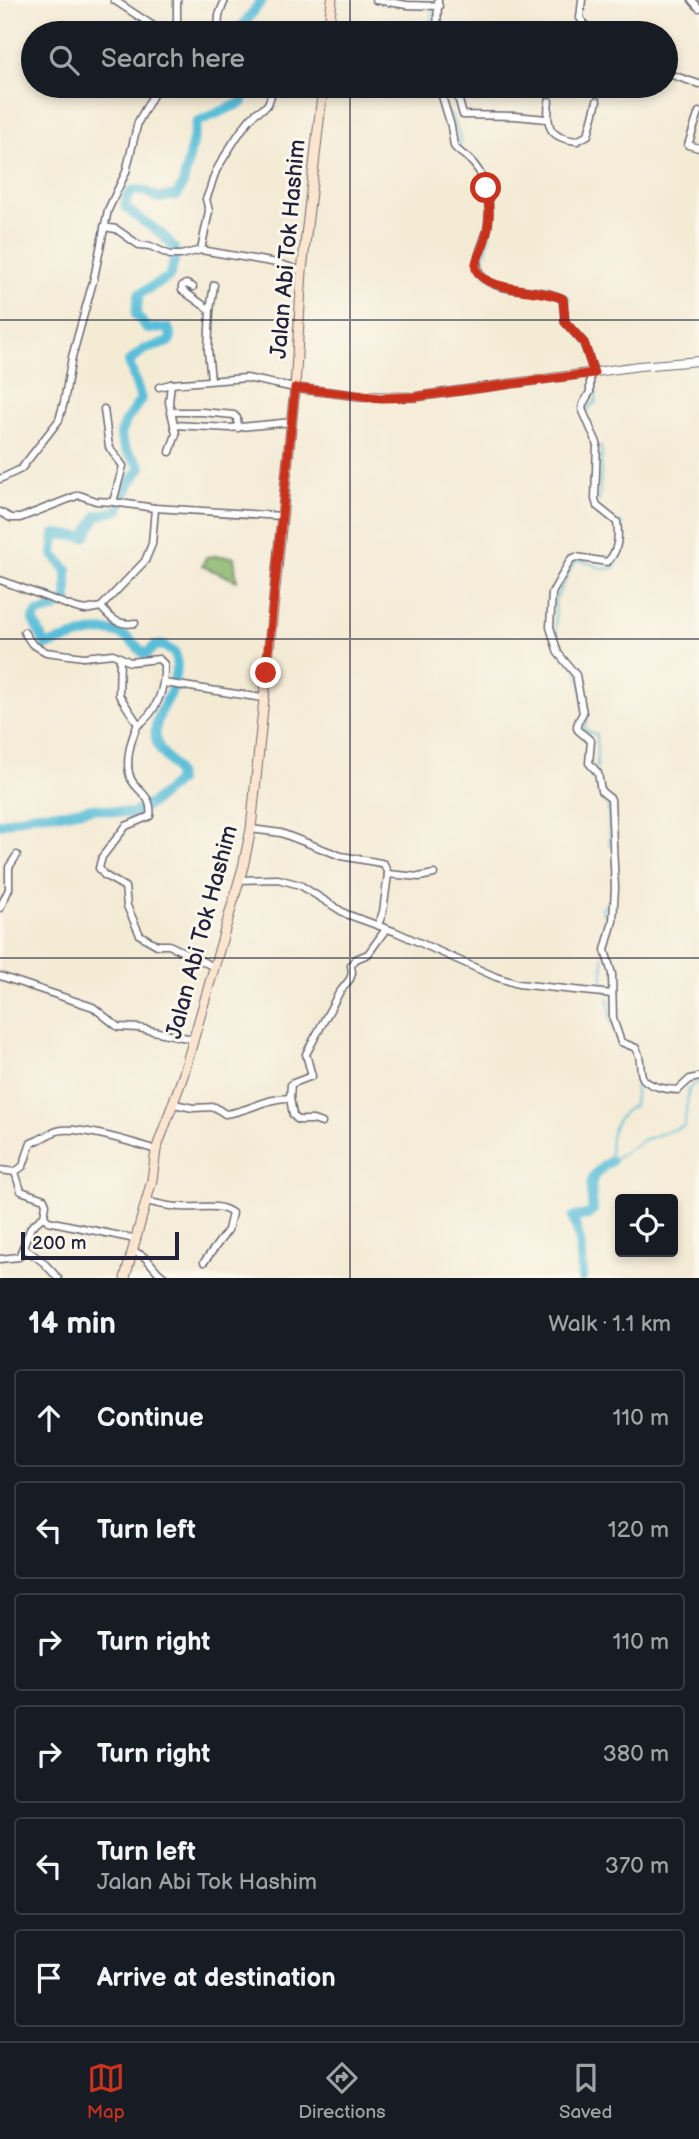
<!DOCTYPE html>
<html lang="en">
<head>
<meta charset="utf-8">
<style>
	body { margin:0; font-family:"Balsamiq Sans",sans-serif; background:#242831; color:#f1f3f6 }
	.controls { position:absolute; right:21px; bottom:21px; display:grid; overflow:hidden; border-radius:7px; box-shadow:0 4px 10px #0003 }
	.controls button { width:63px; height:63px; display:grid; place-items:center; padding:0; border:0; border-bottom:2px solid #363941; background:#171b24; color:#f1f3f6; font:35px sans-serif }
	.scale { position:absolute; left:21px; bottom:18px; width:158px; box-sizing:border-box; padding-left:7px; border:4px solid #22223b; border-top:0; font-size:19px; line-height:24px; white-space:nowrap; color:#22223b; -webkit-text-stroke:5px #fbf7ec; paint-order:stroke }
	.stop { position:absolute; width:21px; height:21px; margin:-16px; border:5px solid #c8321e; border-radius:50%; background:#fff }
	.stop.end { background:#c8321e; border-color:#fff; box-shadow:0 2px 7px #0008 }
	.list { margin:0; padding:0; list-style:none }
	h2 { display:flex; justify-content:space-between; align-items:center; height:91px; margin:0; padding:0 28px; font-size:30px }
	h2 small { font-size:23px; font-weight:400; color:#9ea1a6 }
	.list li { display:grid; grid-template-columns:46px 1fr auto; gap:21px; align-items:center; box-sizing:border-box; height:98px; margin:0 14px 14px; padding:0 14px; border:2px solid #363941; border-radius:7px }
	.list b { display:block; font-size:26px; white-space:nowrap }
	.list p { margin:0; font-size:23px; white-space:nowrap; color:#9ea1a6 }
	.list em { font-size:23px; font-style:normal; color:#9ea1a6 }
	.icon { flex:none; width:38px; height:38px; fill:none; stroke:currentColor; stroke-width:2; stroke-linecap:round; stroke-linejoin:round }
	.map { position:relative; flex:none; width:699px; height:1278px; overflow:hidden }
	.search { position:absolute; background:#171b24; box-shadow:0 4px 10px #0003; left:21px; right:21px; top:21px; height:77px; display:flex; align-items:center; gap:18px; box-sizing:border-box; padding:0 24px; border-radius:38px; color:#9ea1a6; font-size:26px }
	.sheet { height:763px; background:#171b24 }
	nav { display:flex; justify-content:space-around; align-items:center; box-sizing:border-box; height:98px; border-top:2px solid #363941; background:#171b24; font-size:19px; color:#9ea1a6 }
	nav a { display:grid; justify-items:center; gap:4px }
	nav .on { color:#c8321e }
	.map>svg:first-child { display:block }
	.forest { fill:#8ab76f; stroke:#566c55; stroke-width:2 }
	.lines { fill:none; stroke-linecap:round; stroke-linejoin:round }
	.stream { stroke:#5abed8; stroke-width:2 }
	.river { stroke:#5abed8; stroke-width:10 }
	.minor-casing { stroke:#6c6871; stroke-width:9 }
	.tertiary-casing { stroke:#6c6871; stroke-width:10 }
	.secondary-casing { stroke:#6c6871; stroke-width:11 }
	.minor { stroke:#fff; stroke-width:6 }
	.tertiary { stroke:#fff; stroke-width:8 }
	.secondary { stroke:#fce5cf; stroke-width:9 }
	.route { stroke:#c8321e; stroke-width:9 }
	.grid { fill:none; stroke:#22223b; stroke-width:2; stroke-opacity:0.55 }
	.labels { text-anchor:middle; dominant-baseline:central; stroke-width:6; stroke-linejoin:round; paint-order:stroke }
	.street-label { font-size:23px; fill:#22223b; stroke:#fbf7ec }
</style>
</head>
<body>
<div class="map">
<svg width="699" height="1278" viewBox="0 0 699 1278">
	<rect width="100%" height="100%" fill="#fbf7ec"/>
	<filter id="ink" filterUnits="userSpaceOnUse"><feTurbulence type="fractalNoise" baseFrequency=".0143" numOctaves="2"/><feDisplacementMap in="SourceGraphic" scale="14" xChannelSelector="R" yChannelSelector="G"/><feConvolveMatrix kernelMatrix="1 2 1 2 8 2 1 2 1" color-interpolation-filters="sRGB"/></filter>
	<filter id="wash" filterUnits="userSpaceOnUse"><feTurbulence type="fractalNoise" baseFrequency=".00686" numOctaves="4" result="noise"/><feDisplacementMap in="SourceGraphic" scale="28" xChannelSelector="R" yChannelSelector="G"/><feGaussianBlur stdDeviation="1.57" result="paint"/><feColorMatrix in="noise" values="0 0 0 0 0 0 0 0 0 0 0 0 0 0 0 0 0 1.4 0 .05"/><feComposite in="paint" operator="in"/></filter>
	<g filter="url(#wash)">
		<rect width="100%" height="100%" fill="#f4ebd5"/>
		<polygon class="forest" points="215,556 234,557 237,581 202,566 206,557"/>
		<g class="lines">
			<g class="stream">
				<polyline points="431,33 429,28 433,8"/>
				<polyline points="450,113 459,134 460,148"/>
				<path d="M471,158C519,190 473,260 486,275C493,282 507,284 516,287"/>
				<polyline points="560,295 569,297 567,317 594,353 596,366"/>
				<polyline points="586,411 596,401 596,382"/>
				<polyline points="599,502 602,453 600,445"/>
				<polyline points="556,635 555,600 573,564 580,560 604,569 615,568 623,542 622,524 619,522"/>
				<polyline points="571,664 578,671 588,717 584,729 597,735 597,768"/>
				<polyline points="608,800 610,847"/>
				<polyline points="609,919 603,914 602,907 611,902 612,895"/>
				<polyline points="603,956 603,986 606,992"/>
				<polyline points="608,998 612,1026"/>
				<polyline points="616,1038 618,1045 635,1051"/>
				<path d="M638,1070L634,1105C612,1118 608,1137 611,1161L643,1140L684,1126L689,1089L695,1083H699"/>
			</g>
			<g class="river">
				<polyline points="237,33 262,0"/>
				<path d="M174,681L177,666L175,653L164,646L156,645L145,655C139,649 132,640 124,636C104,623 67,640 46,645L33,620L37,613L53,609L67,600V570L53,555L55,534L85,537L97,516L119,510L129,485L141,467C138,462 134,459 130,455C109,431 130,418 141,399L129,362L143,350L169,342L171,336L168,328L148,329L136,315L139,294L169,277L174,262V248C160,227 140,223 125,206L127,197L134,190L144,191L159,198L177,195L183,184L197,122L243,102L244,86"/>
				<path d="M0,824L35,814L66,813L93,808L132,814L152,803L178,781C177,769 173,765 165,756C145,733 161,711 173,688"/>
				<path d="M582,1278L580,1241L573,1217L588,1215L593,1210C590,1183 587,1177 611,1161"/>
			</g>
		</g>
	</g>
	<g filter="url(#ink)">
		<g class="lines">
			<defs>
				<g id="minor">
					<polyline points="114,0 164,33"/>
					<polyline points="177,0 177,33"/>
					<polyline points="376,0 407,5 439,6"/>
					<polyline points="582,0 580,18 591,33"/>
					<polyline points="692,0 699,8"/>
					<polyline points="218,33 219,15 225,0"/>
					<polyline points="437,33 438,0"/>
					<polyline points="666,73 699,84"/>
					<path d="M439,86L451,126L454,146C458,152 465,155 470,160C488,178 491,201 488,225C486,244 467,265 485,279C506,295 540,286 563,299L565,322L584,343L594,373"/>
					<polyline points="455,86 463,115 515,116 547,119"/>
					<path d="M549,101C546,127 549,138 577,141L588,135L597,101"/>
					<polyline points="699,112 688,145 699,148"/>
					<polyline points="104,227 116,229 139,245 150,246 170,255 181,255 201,250 277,263 302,271"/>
					<path d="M201,250L209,211L206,199C211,189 212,179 217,169C226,154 239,132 250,119C265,101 267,117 273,86"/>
					<polyline points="193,287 186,284 182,286 182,290 210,310 208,350 211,380"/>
					<polyline points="210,310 214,285"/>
					<path d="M590,373V392L583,404L582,409L597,443L595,499L597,506L617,522C619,536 619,552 607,562L576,557L571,559L552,593L550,627L558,653L576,675L583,713C571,733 578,728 591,741L589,763L598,773L601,791L611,799L615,888L613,921L605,950L612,974L613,1019L621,1042L636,1048C642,1058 639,1067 642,1076C645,1086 668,1090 678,1090L690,1079L699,1077"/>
					<polyline points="159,387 171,384 246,378 295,388"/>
					<polyline points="104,409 109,447 123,466 113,502 155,508 282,516"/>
					<polyline points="170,412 202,412 234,415 237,418 238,428"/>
					<polyline points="174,425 230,428 292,422"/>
					<polyline points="170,452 176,434 169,402 171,384"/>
					<polyline points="0,479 21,469 59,420 64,402 72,357 94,278 108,210 126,172 138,122 158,86"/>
					<polyline points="0,512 11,518 20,518 79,495 96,501 113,502"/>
					<polyline points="0,580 76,608 85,610 101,607 145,561 152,544 155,508"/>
					<path d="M101,607C111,619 119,626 135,623"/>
					<path d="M24,632L32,644L46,652L84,657L113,654L130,662L159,659L164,664C165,689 158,711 137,726"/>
					<path d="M120,659L119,695L138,724C131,739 124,763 131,779C138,793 153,795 150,816L126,826L102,857L99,868L104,875L125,887L127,906L140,935L157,945H169L214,967"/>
					<polyline points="164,683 263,698"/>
					<polyline points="251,829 281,833 341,856 381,863 384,864 388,874"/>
					<polyline points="239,880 278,879 300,885 346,914 396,932 496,977 518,984 612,994"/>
					<polyline points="0,908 9,889 9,867 17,855"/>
					<polyline points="378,925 383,912 388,874 419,877 434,874"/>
					<polyline points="0,976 93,1007 118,1027 139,1028 192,1039"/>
					<polyline points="290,1098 293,1115 298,1120 313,1120 322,1123"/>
					<path d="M174,1104L193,1108L215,1107L225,1114C250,1111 265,1098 290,1098L291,1084L312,1076L306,1054L339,993L350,979L352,973L351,965L356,959L368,954L386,929"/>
					<polyline points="0,1170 15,1172"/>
					<path d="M146,1201C158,1204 169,1207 181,1207C199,1209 217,1202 232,1213L228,1230L204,1262"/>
					<path d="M135,1239L48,1221L44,1216L46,1204L44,1199L21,1191L15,1172L23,1166L31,1143C40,1140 48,1134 57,1131C77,1125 135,1143 156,1150"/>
					<polyline points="24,1248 43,1262 58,1278"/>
					<path d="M132,1251C154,1259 148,1266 165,1278"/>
					<polyline points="0,1259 19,1257 31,1227 44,1216"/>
				</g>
				<polyline id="tertiary" points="295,388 360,396 414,397 639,366 699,361"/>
				<g id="secondary">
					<polyline points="328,33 332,0"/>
					<polyline points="125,1278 152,1180 156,1150 183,1076 243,867 251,829 295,388 302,271 323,86"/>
				</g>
			</defs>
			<use href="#minor" class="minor-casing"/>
			<use href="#tertiary" class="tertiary-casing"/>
			<use href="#secondary" class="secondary-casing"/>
			<use href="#minor" class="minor"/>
			<use href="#tertiary" class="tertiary"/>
			<use href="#secondary" class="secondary"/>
		</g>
	</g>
	<g class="lines" filter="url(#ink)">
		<path class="route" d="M266,673L295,388L380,398L414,397L594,373L584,343L565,322L563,299C543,288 485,293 476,269C474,262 480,254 482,248C490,229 491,207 486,188"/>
	</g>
	<path class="grid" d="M350,0V33M350,86V1278M0,320H699M0,639H699M0,958H699"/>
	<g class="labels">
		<g class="street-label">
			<text transform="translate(288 249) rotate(-85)">Jalan Abi Tok Hashim</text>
			<text transform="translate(202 932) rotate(-75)">Jalan Abi Tok Hashim</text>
		</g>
	</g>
</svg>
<div class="controls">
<button><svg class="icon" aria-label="locate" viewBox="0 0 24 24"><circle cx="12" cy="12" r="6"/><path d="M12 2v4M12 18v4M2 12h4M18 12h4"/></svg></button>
</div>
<div class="scale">200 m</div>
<div class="stop" style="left:486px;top:188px"></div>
<div class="stop end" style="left:266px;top:673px"></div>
<div class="search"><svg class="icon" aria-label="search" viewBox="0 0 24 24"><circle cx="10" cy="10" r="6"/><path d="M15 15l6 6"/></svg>Search here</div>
</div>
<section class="sheet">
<h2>14 min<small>Walk · 1.1 km</small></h2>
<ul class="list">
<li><svg class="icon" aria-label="ahead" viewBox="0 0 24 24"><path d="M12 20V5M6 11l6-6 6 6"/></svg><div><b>Continue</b></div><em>110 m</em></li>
<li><svg class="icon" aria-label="left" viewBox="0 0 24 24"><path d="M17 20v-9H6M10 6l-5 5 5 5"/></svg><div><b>Turn left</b></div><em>120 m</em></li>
<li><svg class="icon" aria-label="right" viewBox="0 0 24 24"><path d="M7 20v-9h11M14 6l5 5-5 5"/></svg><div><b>Turn right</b></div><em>110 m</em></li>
<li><svg class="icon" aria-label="right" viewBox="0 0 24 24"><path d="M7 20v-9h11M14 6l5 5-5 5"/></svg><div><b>Turn right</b></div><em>380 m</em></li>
<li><svg class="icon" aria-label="left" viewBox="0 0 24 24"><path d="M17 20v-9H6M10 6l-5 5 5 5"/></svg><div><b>Turn left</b><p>Jalan Abi Tok Hashim</p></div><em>370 m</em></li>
<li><svg class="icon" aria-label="arrive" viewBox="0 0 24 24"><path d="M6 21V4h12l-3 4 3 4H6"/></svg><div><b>Arrive at destination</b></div></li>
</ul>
</section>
<nav>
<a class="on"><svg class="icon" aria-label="map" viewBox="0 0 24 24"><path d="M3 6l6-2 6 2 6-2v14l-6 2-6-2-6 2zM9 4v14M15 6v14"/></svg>Map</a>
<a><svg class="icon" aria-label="directions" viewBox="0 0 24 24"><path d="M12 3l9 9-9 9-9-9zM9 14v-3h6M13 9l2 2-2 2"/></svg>Directions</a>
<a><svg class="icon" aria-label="saved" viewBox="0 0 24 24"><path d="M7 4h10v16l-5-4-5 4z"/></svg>Saved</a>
</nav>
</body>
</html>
